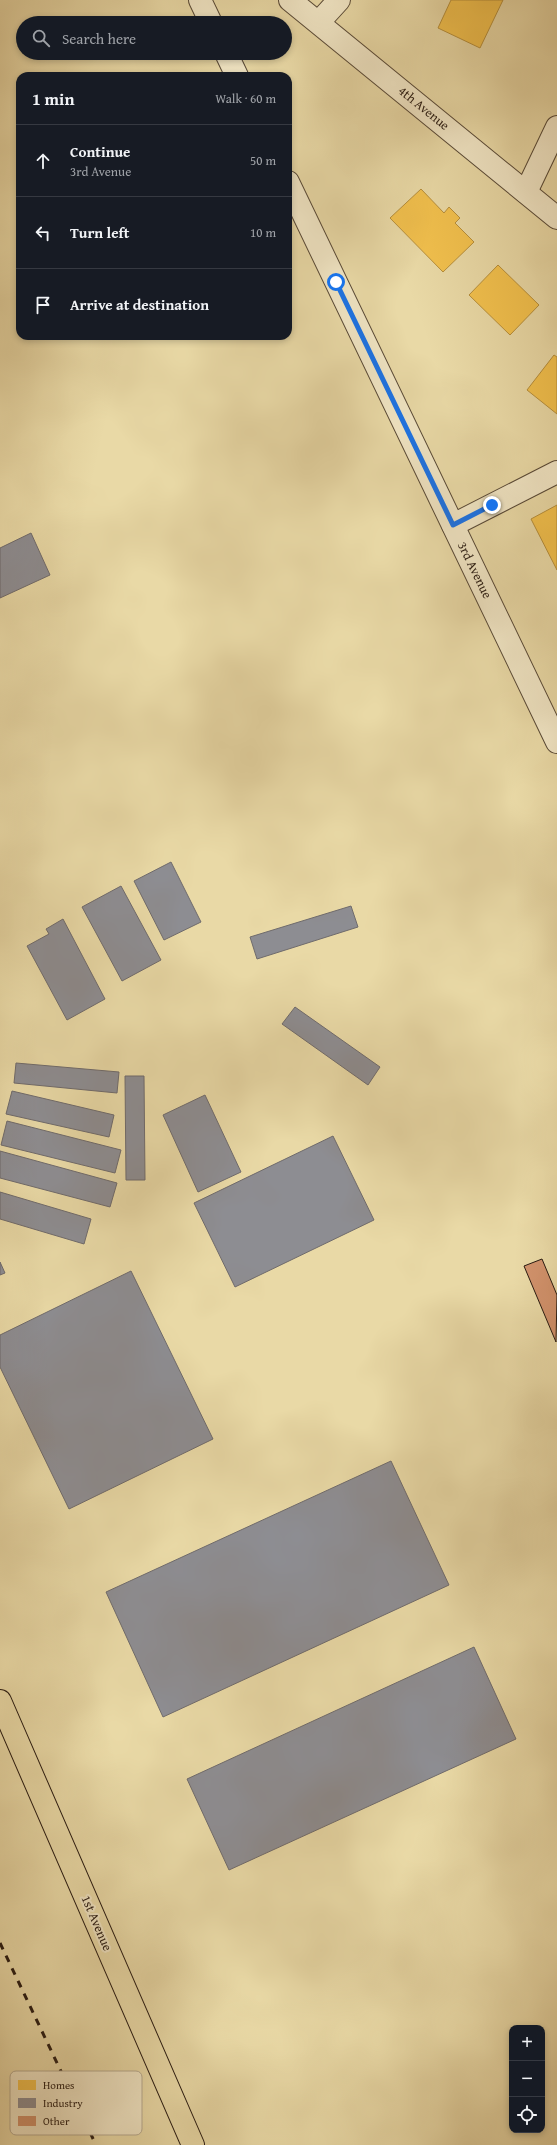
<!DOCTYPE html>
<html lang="en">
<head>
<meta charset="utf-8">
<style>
	body { margin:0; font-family:"Gentium Book Plus",serif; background:#20242c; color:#f1f3f6 }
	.controls { position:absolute; right:12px; bottom:12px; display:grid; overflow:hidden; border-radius:8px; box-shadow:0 2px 6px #0003 }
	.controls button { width:36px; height:36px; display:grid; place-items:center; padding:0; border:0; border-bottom:1px solid #363941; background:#171b24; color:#f1f3f6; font:20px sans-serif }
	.stop { position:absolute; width:12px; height:12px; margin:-9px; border:3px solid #1a73e8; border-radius:50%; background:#fff }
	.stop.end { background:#1a73e8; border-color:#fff; box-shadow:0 1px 4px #0008 }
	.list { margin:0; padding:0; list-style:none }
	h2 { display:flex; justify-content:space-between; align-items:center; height:52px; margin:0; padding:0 16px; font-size:17px }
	h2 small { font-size:13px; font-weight:400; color:#9ea1a6 }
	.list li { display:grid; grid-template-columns:26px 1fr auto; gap:12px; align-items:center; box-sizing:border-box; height:72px; padding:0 16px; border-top:1px solid #363941 }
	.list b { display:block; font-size:15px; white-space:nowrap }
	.list p { margin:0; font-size:13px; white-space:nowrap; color:#9ea1a6 }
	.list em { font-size:13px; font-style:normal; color:#9ea1a6 }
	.icon { flex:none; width:22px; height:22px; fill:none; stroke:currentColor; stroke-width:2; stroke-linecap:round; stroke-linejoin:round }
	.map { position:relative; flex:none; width:557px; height:2145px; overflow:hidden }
	.search { position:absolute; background:#171b24; box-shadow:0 2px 6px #0003; left:16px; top:16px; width:276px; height:44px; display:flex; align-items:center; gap:10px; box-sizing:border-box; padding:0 14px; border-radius:22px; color:#9ea1a6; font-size:15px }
	.panel { position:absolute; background:#171b24; box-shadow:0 2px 6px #0003; left:16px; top:72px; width:276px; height:268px; border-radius:12px }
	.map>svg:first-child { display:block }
	.homes { fill:#f2c14e; stroke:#b68f3c }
	.industry { fill:#8d8d92; stroke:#6f6b6c }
	.building { fill:#d1926c; stroke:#291b12 }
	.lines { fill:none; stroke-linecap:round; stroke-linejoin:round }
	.minor-casing { stroke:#594a37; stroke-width:24 }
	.major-casing { stroke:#291b12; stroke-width:24 }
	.minor { stroke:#f1e6c5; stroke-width:22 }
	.major { stroke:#e9d9a6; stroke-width:22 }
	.rail { stroke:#291b12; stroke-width:3; stroke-dasharray:7 7; stroke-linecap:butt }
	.route { stroke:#1a73e8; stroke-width:5 }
	.labels { text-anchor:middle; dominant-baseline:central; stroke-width:4; stroke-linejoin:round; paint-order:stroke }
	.street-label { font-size:13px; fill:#291b12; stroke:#f1e6c5 }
	.key { fill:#f1e6c5; stroke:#b5a98f; stroke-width:1 }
	.key-label { font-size:11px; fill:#291b12 }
</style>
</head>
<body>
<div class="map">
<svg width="557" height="2145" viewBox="0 0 557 2145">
	<rect width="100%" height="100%" fill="#e9d9a6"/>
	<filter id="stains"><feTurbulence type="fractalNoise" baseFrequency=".005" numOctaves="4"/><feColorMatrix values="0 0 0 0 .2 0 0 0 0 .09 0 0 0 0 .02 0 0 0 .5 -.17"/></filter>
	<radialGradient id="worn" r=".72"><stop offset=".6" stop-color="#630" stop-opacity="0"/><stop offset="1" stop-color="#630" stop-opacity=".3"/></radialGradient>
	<g class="homes">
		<polygon points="451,0 503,0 480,48 438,28"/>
		<polygon points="421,189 444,213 449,207 460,218 455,223 474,242 443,272 390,218"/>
		<polygon points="498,265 539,305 510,335 469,295"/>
		<polygon points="554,355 557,357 557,414 527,390"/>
		<polygon points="557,505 557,570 531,519"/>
	</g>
	<g class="industry">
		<polygon points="31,533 50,575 0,598 0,548"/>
		<polygon points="171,862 201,922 164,940 134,881"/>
		<polygon points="121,886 161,960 122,981 82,907"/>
		<polygon points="351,906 358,927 257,959 250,937"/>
		<polygon points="63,919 105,999 67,1020 27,946 49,934 46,929"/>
		<polygon points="295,1007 380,1067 368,1085 282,1024"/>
		<polygon points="16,1063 119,1072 117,1093 14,1083"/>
		<polygon points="125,1076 144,1076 145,1180 126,1180"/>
		<polygon points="12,1091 114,1115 109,1137 6,1114"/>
		<polygon points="205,1095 241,1172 198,1192 163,1115"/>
		<polygon points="7,1121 121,1150 115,1173 1,1145"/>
		<polygon points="333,1136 374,1220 235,1287 194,1203"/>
		<polygon points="0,1151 117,1183 110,1207 0,1178"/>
		<polygon points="0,1192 91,1219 84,1244 0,1219"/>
		<polygon points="0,1262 5,1273 0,1275"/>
		<polygon points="131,1271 213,1439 69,1509 0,1367 0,1335"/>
		<polygon points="391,1461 449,1585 163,1717 106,1592"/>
		<polygon points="474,1647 516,1739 229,1870 187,1779"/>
	</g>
	<polygon class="building" points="542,1259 557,1295 556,1342 524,1266"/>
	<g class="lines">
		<defs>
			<g id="minor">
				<polyline points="200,0 211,23"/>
				<polyline points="290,0 557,218"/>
				<polyline points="319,22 339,0"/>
				<polyline points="226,53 237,76"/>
				<polyline points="288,182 557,742"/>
				<polyline points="526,192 557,127"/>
				<polyline points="453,525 557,472"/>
			</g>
			<polyline id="major" points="0,1701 193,2145"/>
		</defs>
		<use href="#minor" class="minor-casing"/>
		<use href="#major" class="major-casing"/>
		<use href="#minor" class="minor"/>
		<use href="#major" class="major"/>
		<polyline class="rail" points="0,1943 96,2145"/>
	</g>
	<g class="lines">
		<polyline class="route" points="336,282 453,525 492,505"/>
	</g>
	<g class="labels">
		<g class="street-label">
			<text transform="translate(424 108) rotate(39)">4th Avenue</text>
			<text transform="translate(475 570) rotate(64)">3rd Avenue</text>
			<text transform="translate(97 1923) rotate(67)">1st Avenue</text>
		</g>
	</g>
	<rect x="10" y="2071" width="132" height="64" rx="6" class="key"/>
	<rect x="18" y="2080" width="18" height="10" fill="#f2c14e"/>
	<rect x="18" y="2098" width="18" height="10" fill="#8d8d92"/>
	<rect x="18" y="2116" width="18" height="10" fill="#d1926c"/>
	<g class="key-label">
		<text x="43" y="2089">Homes</text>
		<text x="43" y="2107">Industry</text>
		<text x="43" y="2125">Other</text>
	</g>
	<rect width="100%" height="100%" filter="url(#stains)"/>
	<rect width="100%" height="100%" fill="url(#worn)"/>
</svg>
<div class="controls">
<button>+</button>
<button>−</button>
<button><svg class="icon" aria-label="locate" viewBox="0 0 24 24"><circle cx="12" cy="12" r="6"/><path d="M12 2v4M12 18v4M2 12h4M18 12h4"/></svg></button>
</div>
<div class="stop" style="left:336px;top:282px"></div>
<div class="stop end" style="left:492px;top:505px"></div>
<div class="search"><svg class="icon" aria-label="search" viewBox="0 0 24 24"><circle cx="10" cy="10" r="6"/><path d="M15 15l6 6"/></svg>Search here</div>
<section class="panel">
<h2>1 min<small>Walk · 60 m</small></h2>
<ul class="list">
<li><svg class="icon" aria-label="ahead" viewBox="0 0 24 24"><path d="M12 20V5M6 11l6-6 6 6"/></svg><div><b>Continue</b><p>3rd Avenue</p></div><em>50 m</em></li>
<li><svg class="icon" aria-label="left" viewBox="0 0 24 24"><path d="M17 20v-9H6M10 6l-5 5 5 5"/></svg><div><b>Turn left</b></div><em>10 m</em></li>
<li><svg class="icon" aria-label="arrive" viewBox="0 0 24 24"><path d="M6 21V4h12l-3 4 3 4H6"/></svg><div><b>Arrive at destination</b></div></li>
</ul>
</section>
</div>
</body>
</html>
